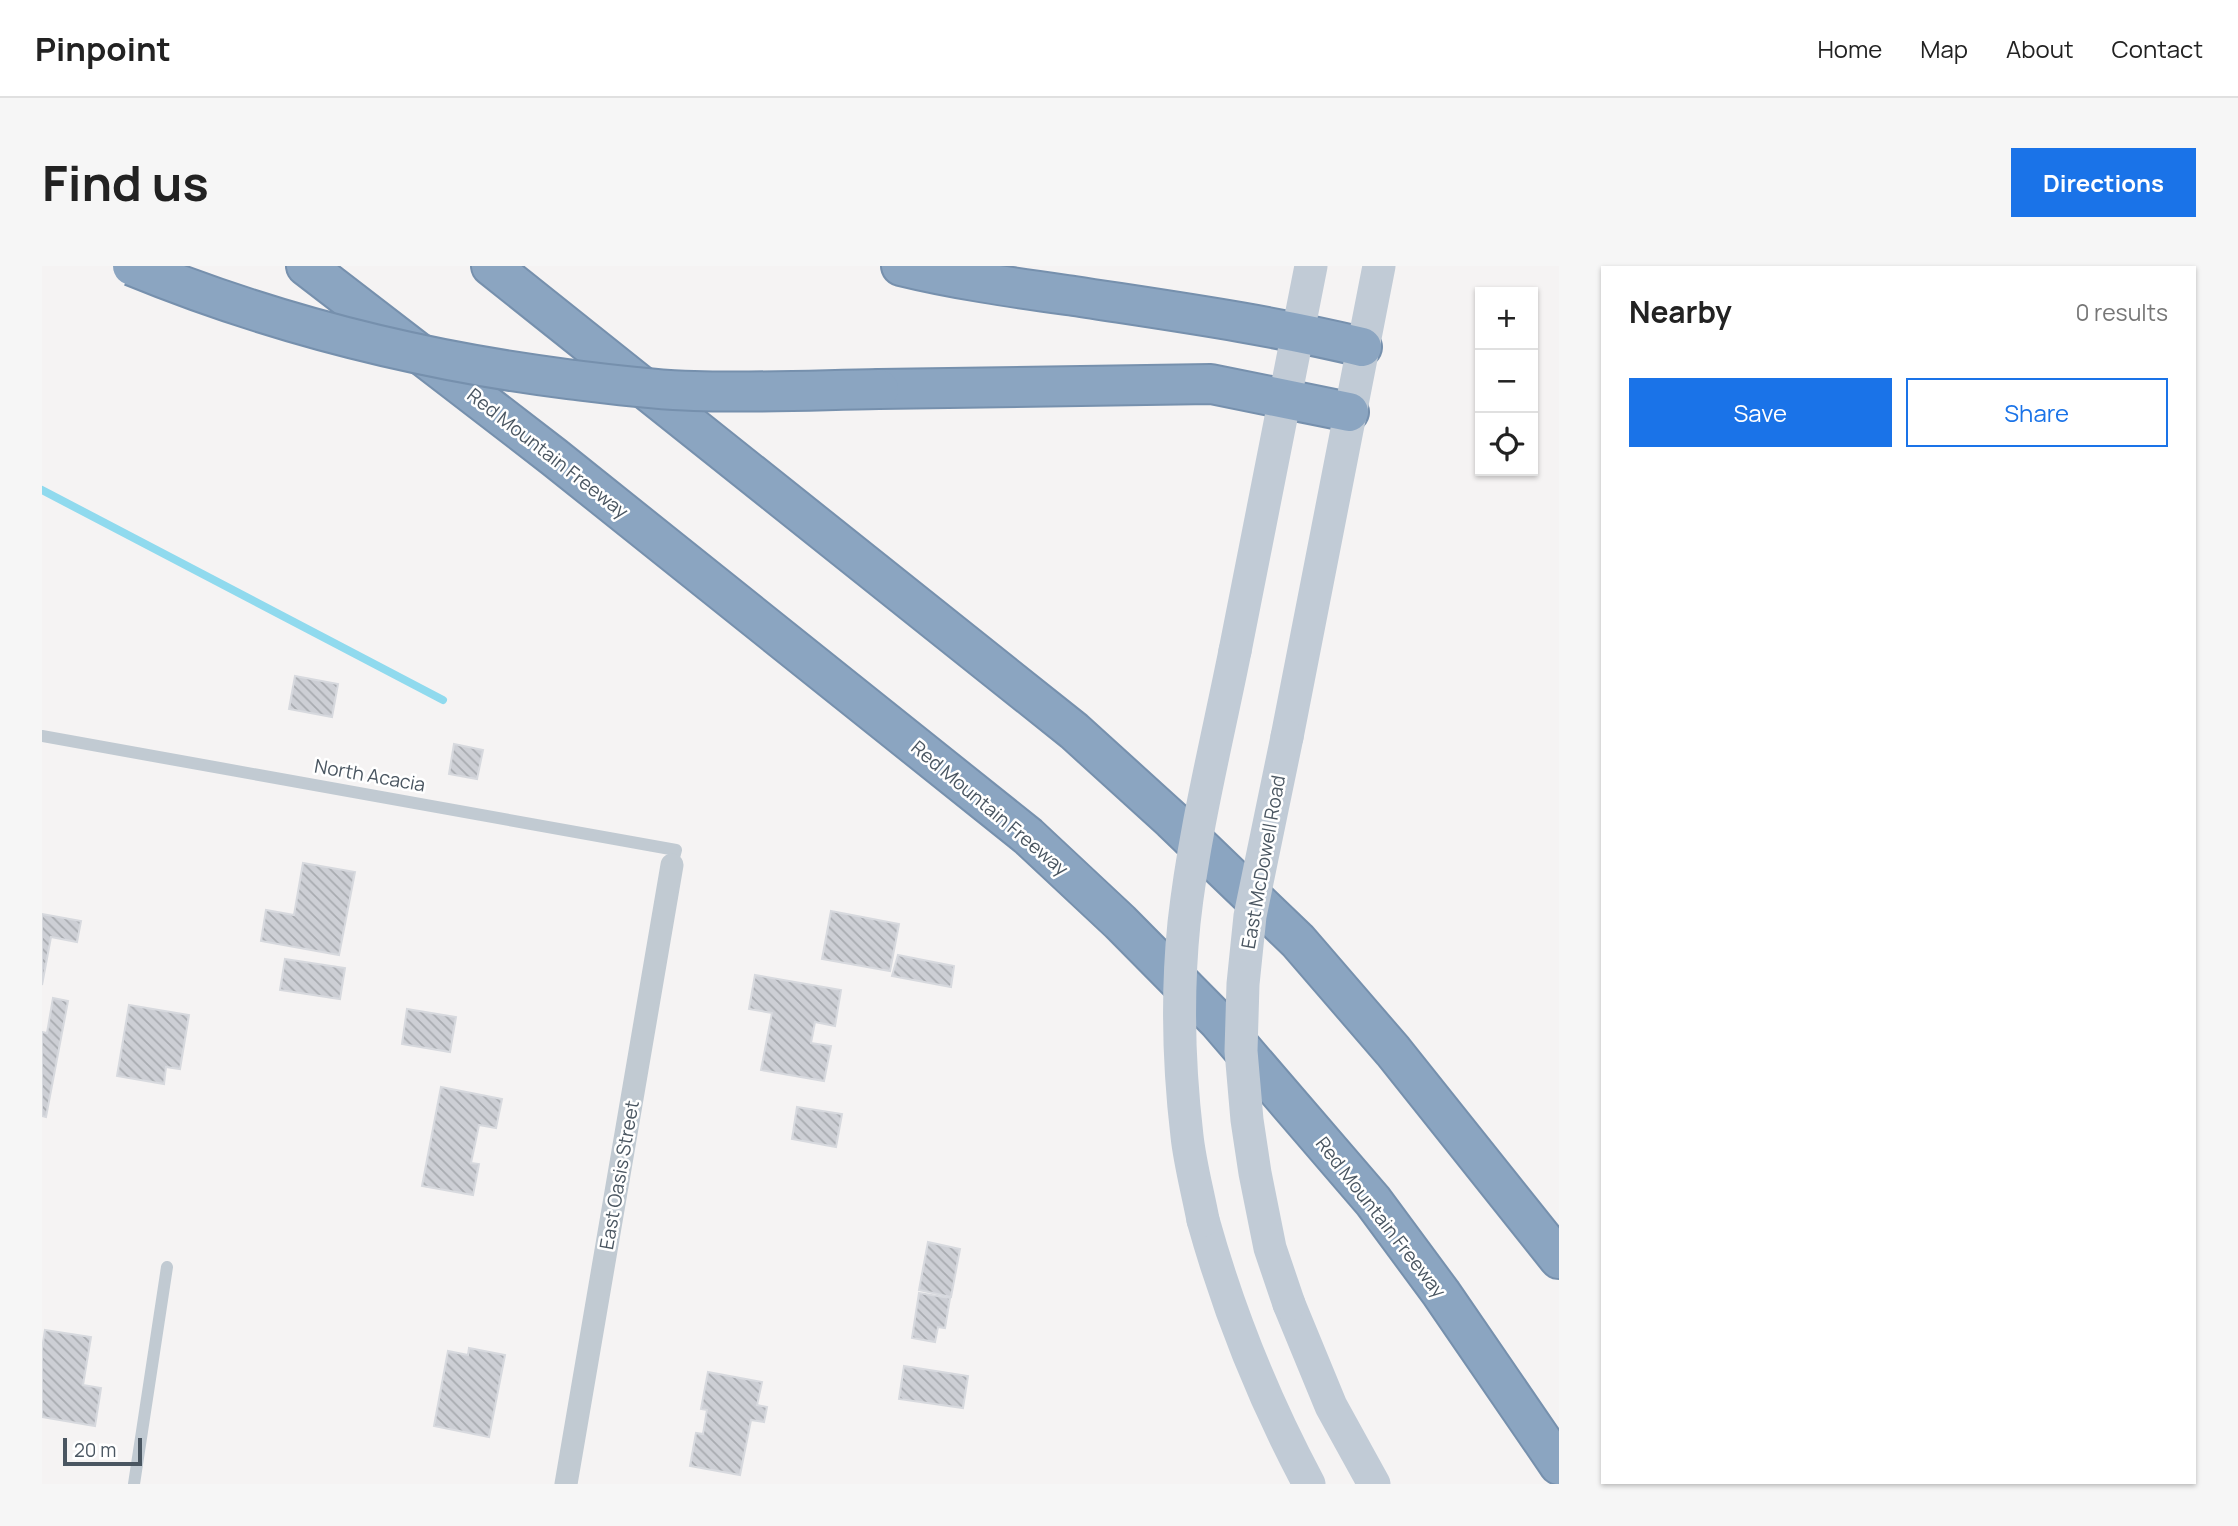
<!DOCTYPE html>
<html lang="en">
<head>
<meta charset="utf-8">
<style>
	body { margin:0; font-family:Manrope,sans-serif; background:#f6f6f6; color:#222 }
	.controls { position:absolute; right:21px; top:21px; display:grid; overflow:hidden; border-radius:0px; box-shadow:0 2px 5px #0004 }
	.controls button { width:63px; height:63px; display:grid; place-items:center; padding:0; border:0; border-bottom:2px solid #e0e0e0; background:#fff; color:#222; font:35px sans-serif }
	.scale { position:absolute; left:21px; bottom:18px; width:79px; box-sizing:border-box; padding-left:7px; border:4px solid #4a5661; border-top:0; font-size:19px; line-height:24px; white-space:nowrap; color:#4a5661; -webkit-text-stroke:5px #fff; paint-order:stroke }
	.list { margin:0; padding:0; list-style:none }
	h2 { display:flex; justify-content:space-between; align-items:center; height:91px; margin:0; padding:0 28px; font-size:30px }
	h2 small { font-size:23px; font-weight:400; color:#767676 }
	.actions { display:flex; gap:14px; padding:21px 28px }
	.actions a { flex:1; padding:16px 0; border:2px solid #1a73e8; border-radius:0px; text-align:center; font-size:24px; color:#1a73e8 }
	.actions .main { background:#1a73e8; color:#fff }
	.icon { flex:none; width:38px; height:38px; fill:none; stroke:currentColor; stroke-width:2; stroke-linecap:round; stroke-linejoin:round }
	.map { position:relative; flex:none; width:1517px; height:1218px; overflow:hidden; border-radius:0px }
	header { display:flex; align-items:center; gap:42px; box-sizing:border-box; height:98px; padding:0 35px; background:#fff; border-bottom:2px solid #e0e0e0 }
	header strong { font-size:33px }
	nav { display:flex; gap:38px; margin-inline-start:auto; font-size:24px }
	.intro { display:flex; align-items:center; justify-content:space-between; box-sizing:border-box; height:168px; padding:0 42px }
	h1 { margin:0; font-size:49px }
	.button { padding:18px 32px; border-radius:0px; background:#1a73e8; color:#fff; font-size:24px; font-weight:700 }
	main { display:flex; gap:42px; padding:0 42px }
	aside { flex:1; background:#fff; border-radius:0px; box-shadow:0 2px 5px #0004 }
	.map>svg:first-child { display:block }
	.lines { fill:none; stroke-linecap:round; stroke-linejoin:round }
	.stream { stroke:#90daee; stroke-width:8 }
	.building { fill:url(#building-back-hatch); stroke:#d7d9de; stroke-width:2 }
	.motorway-casing { stroke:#7690ad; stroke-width:42 }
	.service { stroke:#c1cad2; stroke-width:12 }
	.minor { stroke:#c1cad2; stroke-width:23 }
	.secondary { stroke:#c1cbd6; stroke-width:33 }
	.motorway { stroke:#8ba5c1; stroke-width:38 }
	.motorway-bridge-casing { stroke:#7690ad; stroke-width:42; stroke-linecap:butt }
	.secondary-bridge { stroke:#c1cbd6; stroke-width:33 }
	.motorway-bridge { stroke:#8ba5c1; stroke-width:38 }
	.labels { text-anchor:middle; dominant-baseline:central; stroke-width:5; stroke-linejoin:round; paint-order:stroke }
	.street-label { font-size:19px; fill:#4a5661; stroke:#fff }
</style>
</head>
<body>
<header>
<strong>Pinpoint</strong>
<nav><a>Home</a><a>Map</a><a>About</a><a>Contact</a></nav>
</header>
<div class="intro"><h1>Find us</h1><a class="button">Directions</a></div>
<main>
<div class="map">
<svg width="1517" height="1218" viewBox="0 0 1517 1218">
	<defs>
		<pattern id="building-back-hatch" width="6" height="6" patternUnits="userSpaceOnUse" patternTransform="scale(1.75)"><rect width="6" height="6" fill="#cdcfd5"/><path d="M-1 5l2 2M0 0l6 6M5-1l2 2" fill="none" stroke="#a8abb0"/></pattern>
	</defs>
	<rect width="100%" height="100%" fill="#f5f3f3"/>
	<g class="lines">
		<polyline class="stream" points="0,224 401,434"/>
	</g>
	<g class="building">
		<polygon points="253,410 296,418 290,451 247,443"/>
		<polygon points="412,478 441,484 435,513 407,508"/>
		<polygon points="261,597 313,606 297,689 219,675 224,644 252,649"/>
		<polygon points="789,645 857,658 848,705 780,693"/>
		<polygon points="0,648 39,655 35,676 9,671 0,719"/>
		<polygon points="856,689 912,700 909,721 850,710"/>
		<polygon points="243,693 303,702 298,733 238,724"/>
		<polygon points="713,709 799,724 793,760 773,756 769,777 789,780 782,815 719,804 730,747 707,743"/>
		<polygon points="11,732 26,735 4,851 0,850 0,766 5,767"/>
		<polygon points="87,739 147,749 138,803 124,801 122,818 75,810"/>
		<polygon points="365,743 414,751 408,786 360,778"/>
		<polygon points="399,821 460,833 454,862 437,859 429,897 437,898 431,929 380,920"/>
		<polygon points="755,841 800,848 794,881 750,873"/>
		<polygon points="886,976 918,983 909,1031 877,1024"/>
		<polygon points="877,1027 908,1032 903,1062 896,1061 893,1076 870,1072"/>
		<polygon points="3,1064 49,1071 41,1119 59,1122 53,1160 0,1151 0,1083"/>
		<polygon points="427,1082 463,1089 447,1171 392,1160 406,1085 426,1089"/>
		<polygon points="862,1100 926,1110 921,1142 857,1133"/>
		<polygon points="666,1106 720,1116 715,1139 725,1141 722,1156 709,1154 698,1209 648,1200 654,1167 661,1168 665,1144 659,1143"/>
	</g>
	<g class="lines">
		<defs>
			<g id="motorway">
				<polyline points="264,0 512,191 986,570 1078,656 1177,756 1331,935 1399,1027 1517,1199"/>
				<polyline points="449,0 1032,465 1130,554 1256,675 1351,785 1517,993"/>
				<path d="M859,0C916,14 975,22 1032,30C1129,45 1225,58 1320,81"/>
				<polyline points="837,123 1169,118 1307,146"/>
			</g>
		</defs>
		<use href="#motorway" class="motorway-casing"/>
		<g class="service">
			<polyline points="0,470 634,584 630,599"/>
			<polyline points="92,1218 125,1001"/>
		</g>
		<polyline class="minor" points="524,1218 630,599"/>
		<g class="secondary">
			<polyline points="1193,385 1269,0"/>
			<polyline points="1245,471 1337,0"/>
			<path d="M1161,954C1187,1047 1222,1134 1267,1218"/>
			<polyline points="1247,1038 1289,1140 1332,1218"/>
		</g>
		<use href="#motorway" class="motorway"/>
		<defs>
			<path id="motorway-bridge" d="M90,0C229,57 375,94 525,113C567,118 609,124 652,125C713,127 776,124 837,123"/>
		</defs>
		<use href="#motorway-bridge" class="motorway-bridge-casing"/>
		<g class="secondary-bridge">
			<polyline points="1245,471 1208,650 1201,718 1199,785 1205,854 1213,907 1228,982 1247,1038"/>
			<path d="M1161,954C1156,927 1148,898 1145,870C1137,802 1135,726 1142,657C1152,566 1175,475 1193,385"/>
		</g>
		<use href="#motorway-bridge" class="motorway-bridge"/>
	</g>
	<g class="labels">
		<g class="street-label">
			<text transform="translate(506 187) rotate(38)">Red Mountain Freeway</text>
			<text transform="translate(328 509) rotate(10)">North Acacia</text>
			<text transform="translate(948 542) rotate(40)">Red Mountain Freeway</text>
			<text transform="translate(1221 596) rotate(-80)">East McDowell Road</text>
			<text transform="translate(577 909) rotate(-80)">East Oasis Street</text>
			<text transform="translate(1339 951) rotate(52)">Red Mountain Freeway</text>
		</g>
	</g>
</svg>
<div class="controls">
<button>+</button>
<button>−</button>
<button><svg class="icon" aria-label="locate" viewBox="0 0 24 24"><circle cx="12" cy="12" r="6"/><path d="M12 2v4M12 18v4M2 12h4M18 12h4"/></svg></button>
</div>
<div class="scale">20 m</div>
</div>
<aside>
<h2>Nearby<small>0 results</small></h2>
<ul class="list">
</ul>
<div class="actions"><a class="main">Save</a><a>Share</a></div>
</aside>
</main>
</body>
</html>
